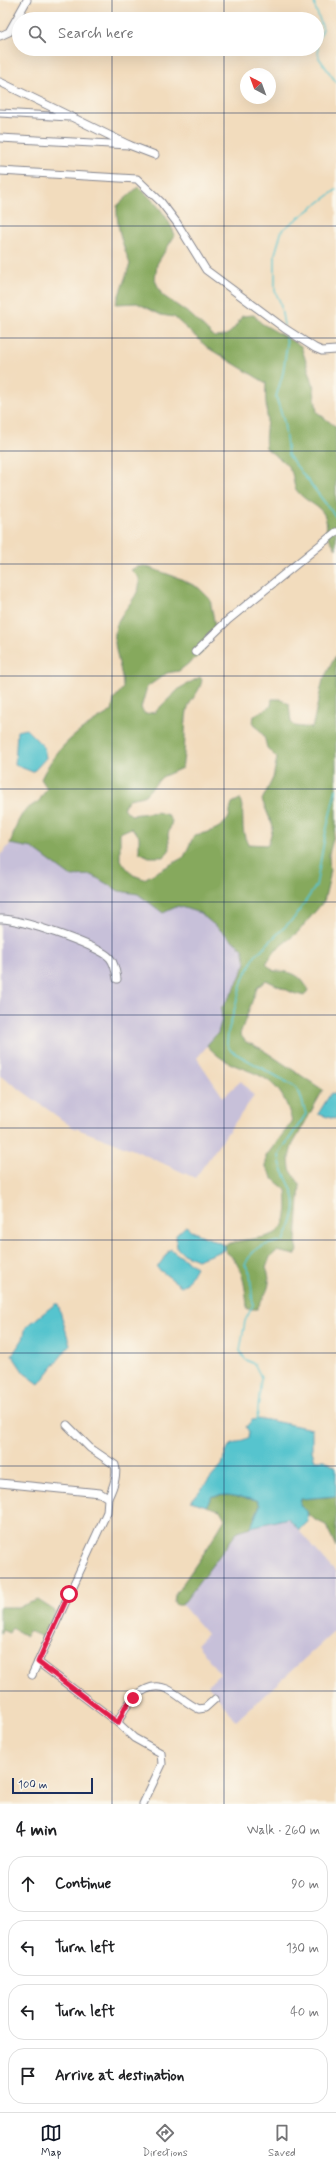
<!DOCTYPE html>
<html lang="en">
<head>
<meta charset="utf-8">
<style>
	body { margin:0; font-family:Mynerve,sans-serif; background:#f2f2f2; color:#202124 }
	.compass { position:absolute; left:240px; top:68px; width:36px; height:36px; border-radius:50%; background:#fff; box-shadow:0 4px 16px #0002; rotate:319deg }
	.scale { position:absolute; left:12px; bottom:10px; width:81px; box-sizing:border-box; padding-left:4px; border:2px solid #1b2f5e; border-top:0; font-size:11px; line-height:14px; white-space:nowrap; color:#1b2f5e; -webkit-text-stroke:3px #fbf7ec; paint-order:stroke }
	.stop { position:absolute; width:12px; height:12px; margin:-9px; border:3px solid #e11d48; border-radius:50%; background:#fff }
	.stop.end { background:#e11d48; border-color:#fff; box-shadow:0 1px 4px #0008 }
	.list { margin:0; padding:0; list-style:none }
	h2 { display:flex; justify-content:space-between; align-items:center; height:52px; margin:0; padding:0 16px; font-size:17px }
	h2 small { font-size:13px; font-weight:400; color:#757577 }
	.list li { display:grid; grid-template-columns:26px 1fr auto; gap:12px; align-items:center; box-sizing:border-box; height:56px; margin:0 8px 8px; padding:0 8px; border:1px solid #e0e0e0; border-radius:16px }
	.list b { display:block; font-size:15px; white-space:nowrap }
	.list em { font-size:13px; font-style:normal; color:#757577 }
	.icon { flex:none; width:22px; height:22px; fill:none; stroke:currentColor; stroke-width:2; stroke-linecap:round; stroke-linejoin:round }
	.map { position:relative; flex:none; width:336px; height:1804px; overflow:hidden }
	.search { position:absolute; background:#fff; box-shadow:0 4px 16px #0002; left:12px; right:12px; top:12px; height:44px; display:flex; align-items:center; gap:10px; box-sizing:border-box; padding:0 14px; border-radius:22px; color:#757577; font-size:15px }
	.sheet { height:308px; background:#fff }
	nav { display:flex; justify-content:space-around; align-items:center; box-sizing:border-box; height:56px; border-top:1px solid #e0e0e0; background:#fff; font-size:11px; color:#757577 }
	nav a { display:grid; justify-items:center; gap:2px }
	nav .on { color:#111827 }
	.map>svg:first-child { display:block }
	.industrial { fill:#c7c0d9 }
	.forest { fill:#86a95d; stroke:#506c5e }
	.water { fill:#57c4ce; stroke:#397a96 }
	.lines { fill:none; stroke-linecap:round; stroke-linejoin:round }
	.stream { stroke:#57c4ce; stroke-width:1.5 }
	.minor-casing { stroke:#86868e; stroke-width:9 }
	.minor { stroke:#fff; stroke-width:7 }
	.route { stroke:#e11d48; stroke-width:5 }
	.grid { fill:none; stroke:#1b2f5e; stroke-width:1; stroke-opacity:0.55 }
</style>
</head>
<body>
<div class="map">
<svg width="336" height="1804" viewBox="0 0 336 1804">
	<rect width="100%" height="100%" fill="#fbf7ec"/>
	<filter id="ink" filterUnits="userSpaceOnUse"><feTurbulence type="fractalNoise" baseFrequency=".025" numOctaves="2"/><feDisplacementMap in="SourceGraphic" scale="8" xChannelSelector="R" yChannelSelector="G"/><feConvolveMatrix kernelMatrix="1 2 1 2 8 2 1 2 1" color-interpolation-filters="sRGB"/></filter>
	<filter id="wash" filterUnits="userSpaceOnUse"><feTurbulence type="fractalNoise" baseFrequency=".012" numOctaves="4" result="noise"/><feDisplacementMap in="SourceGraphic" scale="16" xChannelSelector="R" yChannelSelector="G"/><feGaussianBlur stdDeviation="0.9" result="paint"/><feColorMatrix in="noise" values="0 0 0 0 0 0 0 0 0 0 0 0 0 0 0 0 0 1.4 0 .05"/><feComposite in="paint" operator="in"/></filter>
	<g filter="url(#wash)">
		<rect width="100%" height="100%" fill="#f2dcbd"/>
		<g class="industrial">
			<polygon points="10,844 32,848 70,875 92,875 119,891 138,894 163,913 178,906 200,913 243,949 246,963 234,990 221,1008 222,1019 218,1033 197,1058 223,1097 241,1081 254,1096 195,1178 134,1150 72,1127 0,1075 0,856"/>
			<polygon points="288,1518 336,1573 336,1630 236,1721 208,1685 220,1674 197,1644 207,1634 182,1605 238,1531"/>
		</g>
		<g class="forest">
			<path d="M138,187C155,201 167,215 175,235L157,264L155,280L162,295L191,315L214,337C231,337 234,329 242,316L254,315L261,323L301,346L313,383L317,412L336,427V549L326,533C330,505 311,508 297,491C293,486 294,477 291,471C285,460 274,456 266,448C264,437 267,427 267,416C266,404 265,394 266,383L208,348L174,317L161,315L137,303L116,304L130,264C123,245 116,227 117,206Z"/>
			<path d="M144,566L179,578L199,588L210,599L215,626L203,652L179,671L167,673L147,687L141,708L145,714L155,712L180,688L200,677L202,680C200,693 189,700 187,711C184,730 186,749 182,768L162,777L144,796L129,799L123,808L131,815L157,812L168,815L172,821L168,835L170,849L164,857H149L139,852V836L131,828L120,833V860L133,875L144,879L184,857L194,835C206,833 220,830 228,819C230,816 230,808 232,803L240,799C246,816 239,829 248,844L268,845L273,827L262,800L273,778L277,758L267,748L264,736L253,722L254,716L271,706L272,699H280L289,704L291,722L295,726L312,728L323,680L336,655V828L329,854L330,876L324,901L298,932L274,951L266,964L274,971C290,971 301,974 308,990L304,996L293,993L266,980L257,988L240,1034L246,1042L260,1048L323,1090L292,1146L289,1158L290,1169L300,1185L296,1242L298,1250L295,1255L277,1251L270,1257L266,1268C274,1286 265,1293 257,1309H247C246,1290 243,1263 226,1252L224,1245C265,1232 292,1248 286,1190L274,1180L266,1167V1156L292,1122C278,1059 236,1081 207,1045L218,1033L222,1019L221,1009L234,990L246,963L243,949L200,913L178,906L163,913L138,894L119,891L92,875L70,876L32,848L10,844L17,823L24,811L39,801L47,788L41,779C57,745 80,729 112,711L114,699L123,688C123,670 113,651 115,633C116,616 132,605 138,590C140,587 139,581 139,578L131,570L136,567Z"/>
			<polygon points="228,1495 257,1500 260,1505 251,1527 238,1531 182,1605 176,1605 174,1602 175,1595 208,1547 225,1519 220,1510 206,1506 212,1496"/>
			<polygon points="336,1496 336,1547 326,1525 315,1520 300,1506 301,1499"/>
			<polygon points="38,1600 55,1611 45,1638 29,1631 26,1636 12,1628 9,1633 2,1630 0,1634 0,1607 18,1607"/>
		</g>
		<g class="water">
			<polygon points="26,729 44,747 46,758 33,772 15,765 17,731"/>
			<polygon points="331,1093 336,1094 336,1118 334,1119 318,1114"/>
			<polygon points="186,1226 192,1231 224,1245 224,1250 197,1260 183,1254 177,1248 176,1235"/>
			<polygon points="170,1249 196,1267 187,1283 181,1286 157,1268"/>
			<polygon points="55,1304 58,1304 70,1345 39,1384 24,1373 12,1355 23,1339 26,1327"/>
			<polygon points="263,1419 312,1429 312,1451 315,1460 325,1460 336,1468 336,1496 301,1499 300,1506 307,1511 308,1522 299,1530 288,1518 251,1527 260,1505 257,1500 228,1495 212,1496 206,1506 191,1501 222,1465 226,1451 231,1445 248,1438 249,1432 246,1427 252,1420"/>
		</g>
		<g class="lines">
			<g class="stream">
				<polyline points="314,0 315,7 323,29 317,44"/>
				<polyline points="317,44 319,58 336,82"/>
				<polyline points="284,325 280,302 275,291 275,254 282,230 336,190"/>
				<polyline points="285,331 287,345 283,373 276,397 284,422 288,455 336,517"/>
				<path d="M257,1420L261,1377L255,1365L245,1359L240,1351L245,1321L253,1305L250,1273L245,1265C253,1246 264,1244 284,1241C291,1223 300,1207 291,1188C286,1176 279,1167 279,1154L306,1114L300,1094L294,1086L231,1051L227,1044L228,1032L243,979L255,956L294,918L316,886L325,836L336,789"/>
			</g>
		</g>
	</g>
	<g filter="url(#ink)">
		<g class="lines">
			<defs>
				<g id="minor">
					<polyline points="0,36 9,32 27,0"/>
					<polyline points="0,82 129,145 0,138"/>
					<polyline points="0,113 69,117"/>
					<polyline points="129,145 155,155"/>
					<polyline points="0,171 137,179 161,202 177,223 206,270 284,328 315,348 322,351 336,350"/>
					<polyline points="195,652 228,620 336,532"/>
					<path d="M0,919C16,917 100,946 110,958C115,964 116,972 117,979"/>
					<path d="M67,1425L90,1448L115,1465C118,1476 113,1488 108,1498"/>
					<polyline points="0,1483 100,1493 108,1498 107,1512 38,1662 118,1723 134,1738 161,1753 162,1764 143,1804"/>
					<polyline points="32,1675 38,1662"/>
					<path d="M118,1723C124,1705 145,1679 167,1689C178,1694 187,1704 199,1709L205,1708L215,1699"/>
				</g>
			</defs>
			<use href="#minor" class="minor-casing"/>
			<use href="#minor" class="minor"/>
		</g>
	</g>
	<g class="lines" filter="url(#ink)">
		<polyline class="route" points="69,1594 38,1662 118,1723 125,1707 133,1698"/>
	</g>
	<path class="grid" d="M112,0V19M224,0V19M112,49V1804M224,49V1804M0,113H336M0,226H336M0,338H336M0,451H336M0,564H336M0,676H336M0,789H336M0,902H336M0,1015H336M0,1128H336M0,1240H336M0,1353H336M0,1466H336M0,1578H336M0,1691H336"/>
</svg>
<svg class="compass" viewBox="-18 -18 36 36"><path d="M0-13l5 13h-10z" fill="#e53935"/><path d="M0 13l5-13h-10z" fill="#757577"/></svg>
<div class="scale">100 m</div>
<div class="stop" style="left:69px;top:1594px"></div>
<div class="stop end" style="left:133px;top:1698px"></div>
<div class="search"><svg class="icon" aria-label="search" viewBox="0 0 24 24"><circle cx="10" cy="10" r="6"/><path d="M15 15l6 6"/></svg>Search here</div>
</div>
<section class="sheet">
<h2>4 min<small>Walk · 260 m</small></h2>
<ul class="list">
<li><svg class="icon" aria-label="ahead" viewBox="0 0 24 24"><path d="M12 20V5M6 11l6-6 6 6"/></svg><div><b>Continue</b></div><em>90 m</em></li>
<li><svg class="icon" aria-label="left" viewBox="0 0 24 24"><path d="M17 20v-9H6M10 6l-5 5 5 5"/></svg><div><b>Turn left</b></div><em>130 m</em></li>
<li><svg class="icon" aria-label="left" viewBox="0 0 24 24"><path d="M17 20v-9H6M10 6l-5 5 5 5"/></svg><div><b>Turn left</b></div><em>40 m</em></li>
<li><svg class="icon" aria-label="arrive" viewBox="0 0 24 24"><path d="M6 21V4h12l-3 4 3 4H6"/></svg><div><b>Arrive at destination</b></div></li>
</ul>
</section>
<nav>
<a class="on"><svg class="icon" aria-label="map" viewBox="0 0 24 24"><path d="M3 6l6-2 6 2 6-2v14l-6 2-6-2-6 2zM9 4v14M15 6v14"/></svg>Map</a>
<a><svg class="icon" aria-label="directions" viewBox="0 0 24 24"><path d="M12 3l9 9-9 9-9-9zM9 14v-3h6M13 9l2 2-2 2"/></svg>Directions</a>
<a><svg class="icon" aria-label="saved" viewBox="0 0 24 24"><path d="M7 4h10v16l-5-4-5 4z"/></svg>Saved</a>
</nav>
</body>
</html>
